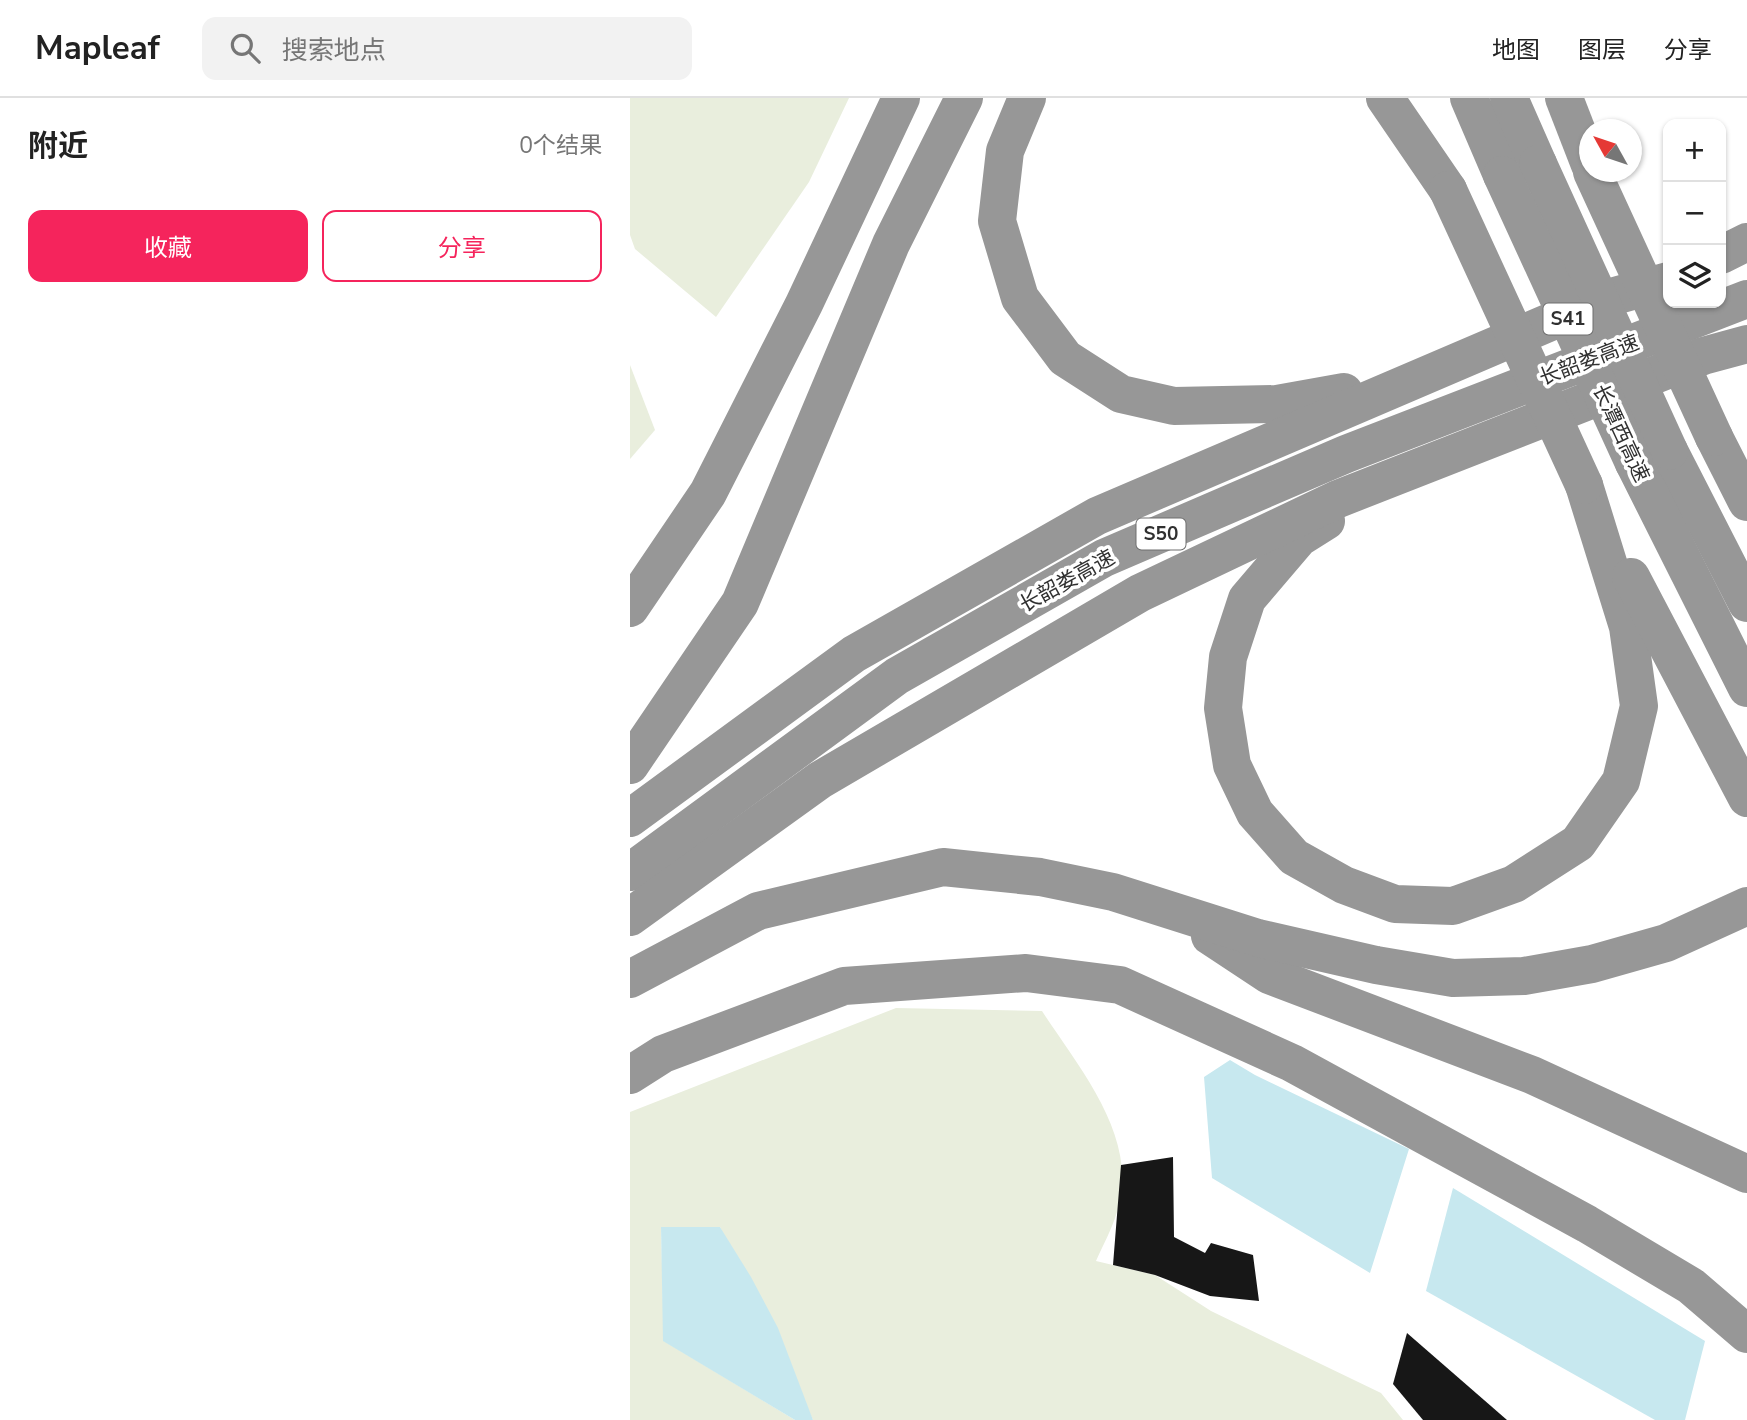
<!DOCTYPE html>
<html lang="zh">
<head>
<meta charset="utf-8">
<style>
	body { margin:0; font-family:"Nunito Sans","Noto Sans SC",sans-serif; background:#f2f2f2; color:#222 }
	.controls { position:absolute; right:21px; top:21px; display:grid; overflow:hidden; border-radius:14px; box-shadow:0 2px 5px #0004 }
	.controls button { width:63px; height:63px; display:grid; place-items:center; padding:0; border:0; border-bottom:2px solid #e0e0e0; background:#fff; color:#222; font:35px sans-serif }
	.compass { position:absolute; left:949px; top:21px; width:63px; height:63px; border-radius:50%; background:#fff; box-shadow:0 2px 5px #0004; rotate:310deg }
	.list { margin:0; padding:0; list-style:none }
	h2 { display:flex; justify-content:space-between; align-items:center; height:91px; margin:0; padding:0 28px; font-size:30px }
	h2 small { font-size:23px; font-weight:400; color:#767676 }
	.actions { display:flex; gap:14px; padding:21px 28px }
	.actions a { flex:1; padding:16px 0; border:2px solid #f5245c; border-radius:14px; text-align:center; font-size:24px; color:#f5245c }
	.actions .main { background:#f5245c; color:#fff }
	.icon { flex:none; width:38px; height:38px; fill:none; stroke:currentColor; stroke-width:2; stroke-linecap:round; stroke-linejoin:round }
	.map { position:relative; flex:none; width:1117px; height:1322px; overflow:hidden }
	header { display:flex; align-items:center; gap:42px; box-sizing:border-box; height:98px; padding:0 35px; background:#fff; border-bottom:2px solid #e0e0e0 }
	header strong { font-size:33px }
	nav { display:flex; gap:38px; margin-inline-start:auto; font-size:24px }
	.search { width:490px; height:63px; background:#f2f2f2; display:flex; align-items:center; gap:18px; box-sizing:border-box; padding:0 24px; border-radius:14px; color:#767676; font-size:26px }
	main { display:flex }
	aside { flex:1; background:#fff }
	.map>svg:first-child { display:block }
	.green { fill:#e9eedd }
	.water { fill:#c7e8ef }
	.building { fill:#171717 }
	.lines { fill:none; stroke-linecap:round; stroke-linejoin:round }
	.highway { stroke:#979797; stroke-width:38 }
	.highway-bridge { stroke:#979797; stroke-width:38 }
	.labels { text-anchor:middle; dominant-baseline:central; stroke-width:7; stroke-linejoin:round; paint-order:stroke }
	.shield { fill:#fff; stroke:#6e6e6e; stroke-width:2 }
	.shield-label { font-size:19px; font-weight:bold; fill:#303030 }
	.street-label { font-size:21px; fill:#303030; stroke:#fff }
</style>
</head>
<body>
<header>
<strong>Mapleaf</strong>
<div class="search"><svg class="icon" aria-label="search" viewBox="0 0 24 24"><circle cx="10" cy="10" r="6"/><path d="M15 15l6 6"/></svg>搜索地点</div>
<nav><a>地图</a><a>图层</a><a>分享</a></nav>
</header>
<main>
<aside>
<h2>附近<small>0个结果</small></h2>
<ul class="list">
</ul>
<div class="actions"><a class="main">收藏</a><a>分享</a></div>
</aside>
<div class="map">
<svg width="1117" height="1322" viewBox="0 0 1117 1322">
	<rect width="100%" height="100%" fill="#fff"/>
	<g class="green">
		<polygon points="0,0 219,0 179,84 86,219 5,151 0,137"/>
		<polygon points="0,267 25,332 0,361"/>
		<path d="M266,910L412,913C449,970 511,1041 487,1114C482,1131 473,1147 466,1163L525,1177L581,1213L751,1295L773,1322H183L90,1129H31L34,1243L165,1322H0V1014Z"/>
	</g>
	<g class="water">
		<polygon points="600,962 625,977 779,1051 740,1175 582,1080 574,979"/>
		<polygon points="823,1090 1075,1243 1055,1322 1025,1322 796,1193"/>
		<polygon points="31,1129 90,1129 121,1179 148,1230 183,1322 165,1322 33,1243"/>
	</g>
	<g class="building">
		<polygon points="543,1059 544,1139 575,1155 581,1145 623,1157 629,1203 580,1198 525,1177 483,1167 491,1067"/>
		<polygon points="777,1235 877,1322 793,1322 763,1286"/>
	</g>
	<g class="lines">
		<g class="highway">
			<polyline points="397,0 375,53 367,123 390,200 435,260 491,296 544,308 647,306 714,294"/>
			<polyline points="755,0 818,92"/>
			<polyline points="839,0 872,77"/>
			<polyline points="879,0 908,66"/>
			<polyline points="934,0 960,67"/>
			<polyline points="1091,157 1117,144"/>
			<polyline points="1084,339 1117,404"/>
			<polyline points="1039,353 1117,505"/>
			<polyline points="1004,365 1117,590"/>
			<polyline points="696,423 669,440 617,501 598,559 593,610 602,667 625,715 664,759 714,787 765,806 823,808 884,786 948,745 991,683 1009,608 998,529 954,387"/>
			<polyline points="1001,479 1117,700"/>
			<polyline points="0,510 78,395 174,206 271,0"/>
			<polyline points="0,667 110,505 261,146 334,0"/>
			<polyline points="0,720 224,556 467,418 974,201 1038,183"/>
			<polyline points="0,774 267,578 474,460 716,356 1117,201"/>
			<polyline points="0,819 190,682 510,495 708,401 1073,258 1117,246"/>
			<polyline points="580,838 639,877 902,977 1117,1076"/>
			<polyline points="0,881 128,813 313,769 410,779 483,794 628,840 746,867 823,880 894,878 962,866 1036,845 1117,808"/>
			<polyline points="0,977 33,956 214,888 396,875 490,887 662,965 957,1126 1061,1188 1117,1236"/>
		</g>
		<g class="highway-bridge">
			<polyline points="908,66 1039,353"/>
			<polyline points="962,74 1084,339"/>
			<polyline points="872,77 1004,365"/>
			<polyline points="818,92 954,387"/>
		</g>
	</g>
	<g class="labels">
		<g class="shield">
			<rect x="913.5" y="205.5" width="49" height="31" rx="5"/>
			<rect x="506.5" y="420.5" width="49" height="31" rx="5"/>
		</g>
		<g class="shield-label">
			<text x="938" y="221">S41</text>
			<text x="531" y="436">S50</text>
		</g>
		<g class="street-label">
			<text transform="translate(959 262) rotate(-21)">长韶娄高速</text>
			<text transform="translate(991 335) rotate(65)">长潭西高速</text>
			<text transform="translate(437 483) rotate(-29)">长韶娄高速</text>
		</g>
	</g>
</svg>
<div class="controls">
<button>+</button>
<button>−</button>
<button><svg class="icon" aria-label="layers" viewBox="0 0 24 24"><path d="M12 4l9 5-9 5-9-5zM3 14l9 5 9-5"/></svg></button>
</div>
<svg class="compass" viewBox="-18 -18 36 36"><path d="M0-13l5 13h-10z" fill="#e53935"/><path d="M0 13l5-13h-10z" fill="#767676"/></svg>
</div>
</main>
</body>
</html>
